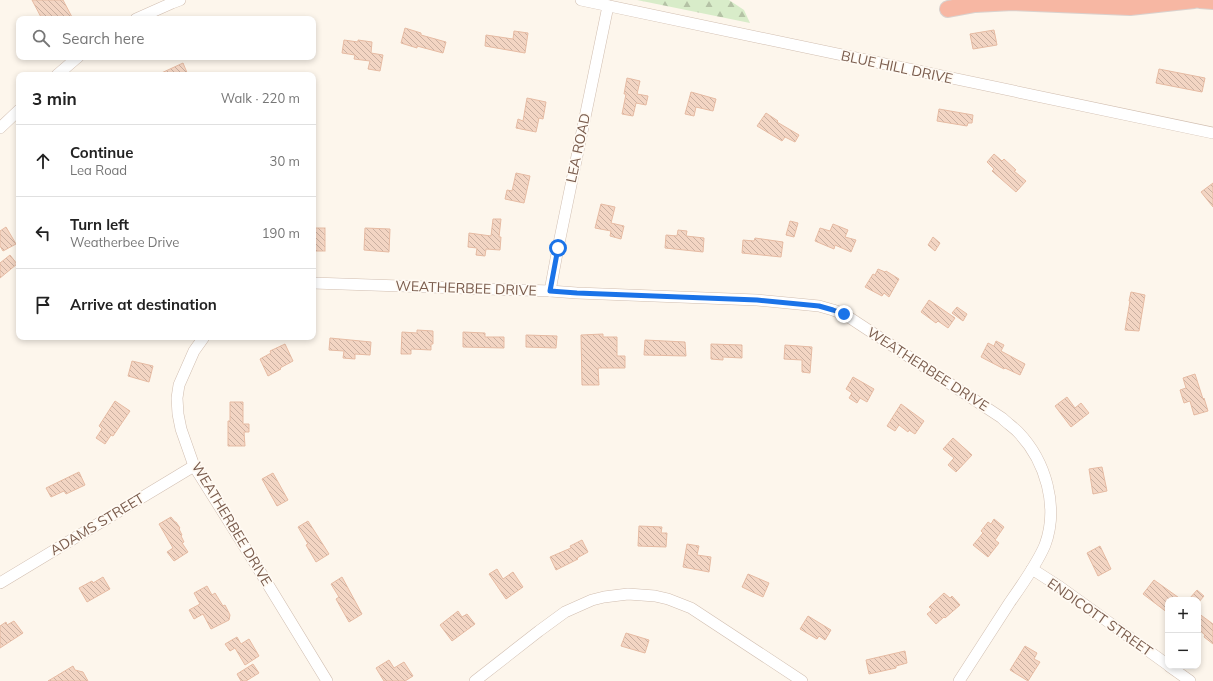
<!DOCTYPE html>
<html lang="en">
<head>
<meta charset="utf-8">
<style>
	body { margin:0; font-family:Mulish,sans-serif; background:#f6f6f6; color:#222 }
	.controls { position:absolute; right:12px; bottom:12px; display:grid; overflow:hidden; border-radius:8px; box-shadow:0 2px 6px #0003 }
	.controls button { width:36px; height:36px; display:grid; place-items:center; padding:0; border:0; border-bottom:1px solid #e0e0e0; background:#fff; color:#222; font:20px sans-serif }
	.stop { position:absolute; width:12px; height:12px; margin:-9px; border:3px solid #1a73e8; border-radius:50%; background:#fff }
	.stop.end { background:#1a73e8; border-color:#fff; box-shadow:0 1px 4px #0008 }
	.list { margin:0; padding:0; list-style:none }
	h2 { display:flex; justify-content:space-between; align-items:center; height:52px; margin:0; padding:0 16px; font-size:17px }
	h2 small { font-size:13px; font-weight:400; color:#767676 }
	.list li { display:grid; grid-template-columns:26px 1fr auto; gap:12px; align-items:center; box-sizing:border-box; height:72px; padding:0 16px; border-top:1px solid #e0e0e0 }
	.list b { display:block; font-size:15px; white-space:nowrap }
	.list p { margin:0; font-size:13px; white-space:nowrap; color:#767676 }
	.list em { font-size:13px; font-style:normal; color:#767676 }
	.icon { flex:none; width:22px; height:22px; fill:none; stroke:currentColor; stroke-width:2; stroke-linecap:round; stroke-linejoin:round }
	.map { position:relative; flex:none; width:1213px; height:681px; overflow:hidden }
	.search { position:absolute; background:#fff; box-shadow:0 2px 6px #0003; left:16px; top:16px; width:300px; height:44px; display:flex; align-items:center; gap:10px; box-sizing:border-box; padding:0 14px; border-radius:8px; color:#767676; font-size:15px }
	.panel { position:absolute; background:#fff; box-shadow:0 2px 6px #0003; left:16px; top:72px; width:300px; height:268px; border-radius:8px }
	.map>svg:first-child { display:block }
	.forest { fill:url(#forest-firs) }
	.building { fill:url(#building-back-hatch); stroke:#e6bba3 }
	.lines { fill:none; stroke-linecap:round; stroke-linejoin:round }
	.minor-casing { stroke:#d1beb0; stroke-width:12 }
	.highway-casing { stroke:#dad1cd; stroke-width:18 }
	.minor { stroke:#fff; stroke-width:11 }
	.highway { stroke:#f7b7a3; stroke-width:16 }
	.route { stroke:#1a73e8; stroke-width:5 }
	.labels { text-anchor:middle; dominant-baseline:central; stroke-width:3.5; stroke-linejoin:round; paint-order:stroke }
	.street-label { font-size:14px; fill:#7a5c4d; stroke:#fffaf3 }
</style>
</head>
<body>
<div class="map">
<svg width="1213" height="681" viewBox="0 0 1213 681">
	<defs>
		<pattern id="forest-firs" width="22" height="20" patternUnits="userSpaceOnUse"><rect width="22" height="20" fill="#d8ecc9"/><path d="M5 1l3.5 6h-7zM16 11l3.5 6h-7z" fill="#b4c2a5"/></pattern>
		<pattern id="building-back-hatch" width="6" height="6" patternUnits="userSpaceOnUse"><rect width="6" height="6" fill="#f3d5c3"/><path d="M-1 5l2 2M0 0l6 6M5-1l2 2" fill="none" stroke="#cab0a1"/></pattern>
	</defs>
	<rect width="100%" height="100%" fill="#fdf6ec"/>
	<polygon class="forest" points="637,0 729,0 744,10 750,23"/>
	<g class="building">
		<polygon points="32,0 63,0 73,19 42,19"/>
		<polygon points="405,28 421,33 421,35 446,42 443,53 417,46 417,48 401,43"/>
		<polygon points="994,30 997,45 973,49 970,34"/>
		<polygon points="514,31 528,33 525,53 485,46 486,35 513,39"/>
		<polygon points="344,40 358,42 358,40 372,42 371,53 383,55 380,71 368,69 370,61 354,59 355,55 342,53"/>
		<polygon points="183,63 188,75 157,75"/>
		<polygon points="1159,69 1205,78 1202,92 1156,83"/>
		<polygon points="627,78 640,81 637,94 648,96 646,105 636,103 633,116 622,114 626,94 624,94"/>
		<polygon points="691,92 716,99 713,111 696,107 694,116 685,114"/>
		<polygon points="527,98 546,102 543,119 539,118 536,132 516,128 518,119 523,121"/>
		<polygon points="939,109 973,115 972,123 968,123 967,126 937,121"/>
		<polygon points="766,113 778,121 777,122 799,135 795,142 785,137 782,141 757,126"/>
		<polygon points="994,154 1002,161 1004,159 1016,170 1014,171 1026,181 1016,192 992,171 994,169 987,162"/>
		<polygon points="516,173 530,176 524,203 505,199 507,190 512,191"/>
		<polygon points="1213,183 1213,207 1201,192"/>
		<polygon points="601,204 615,207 611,223 624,226 621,239 610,236 611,231 595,228"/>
		<polygon points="493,219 501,219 499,237 501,237 500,250 486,249 485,256 476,255 477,248 468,247 469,233 491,236"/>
		<polygon points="790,221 798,223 794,237 786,235"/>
		<polygon points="833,224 848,230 845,237 856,240 851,252 835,245 834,249 815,241 820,228 830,231"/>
		<polygon points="6,227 16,244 3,251 0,246 0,231"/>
		<rect x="313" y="228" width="12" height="23"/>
		<polygon points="365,228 390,229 389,252 364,250"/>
		<polygon points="678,230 687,231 686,236 704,238 703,252 665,248 666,235 677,236"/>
		<polygon points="933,237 940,243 935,251 928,245"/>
		<polygon points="755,238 783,242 781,257 742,253 743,240 754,241"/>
		<polygon points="10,255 17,264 0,278 0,263"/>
		<polygon points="878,269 885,272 886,271 899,279 889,297 884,293 882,296 865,287 873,274 875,275"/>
		<polygon points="1131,292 1145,295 1139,331 1125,330 1130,301 1129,301"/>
		<polygon points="929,300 955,318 948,328 938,321 936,323 921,312"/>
		<polygon points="957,307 967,314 963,321 952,313"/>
		<polygon points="417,330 433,331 433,344 431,344 431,350 411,349 411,354 401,354 402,332 417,333"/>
		<polygon points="463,332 485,333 485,337 504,337 504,348 463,347"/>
		<polygon points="603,334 603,337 617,337 617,356 625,356 625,368 598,368 599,385 582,385 581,335"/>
		<polygon points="526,335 557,336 556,348 526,347"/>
		<polygon points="330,338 371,342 370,355 355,354 355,359 343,358 344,351 329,350"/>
		<polygon points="645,340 685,342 686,356 644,355"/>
		<polygon points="996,341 1004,345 1001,351 1025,364 1020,375 1005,368 1004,369 981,357 988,343 994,346"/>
		<polygon points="285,344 293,361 280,368 281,369 268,376 260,359 271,353 270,351"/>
		<polygon points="711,344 742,345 742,358 723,357 723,360 711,359"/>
		<polygon points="785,345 812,347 810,373 802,372 802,360 784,359"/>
		<polygon points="132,361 153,366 149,382 128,376"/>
		<polygon points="1195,374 1203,399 1204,398 1208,411 1194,415 1190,401 1184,403 1180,390 1186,388 1183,378"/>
		<polygon points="853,377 874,389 867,402 860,398 857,403 849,398 852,393 846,389"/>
		<polygon points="1067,397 1075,408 1081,403 1089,413 1071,427 1055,406"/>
		<polygon points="115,401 130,411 113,436 111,435 105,444 96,438 102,429 99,426"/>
		<polygon points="230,402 243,402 243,424 249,424 249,432 244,432 245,446 228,446 228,421 230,421"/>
		<polygon points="901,404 924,421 915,434 909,430 908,432 899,425 895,431 887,426"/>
		<polygon points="953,438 972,455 956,472 948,465 954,458 943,449"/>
		<polygon points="1102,467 1107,491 1093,494 1089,469"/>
		<polygon points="79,472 85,485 66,494 64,491 51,497 46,488"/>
		<polygon points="273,473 288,500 277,506 262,479"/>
		<polygon points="171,517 175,522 176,522 180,528 179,529 182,535 181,536 184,542 182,543 188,552 174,561 167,552 173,548 159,524"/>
		<polygon points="994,519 1004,527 995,540 999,543 988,557 973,545 983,533 981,531 988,522 991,524"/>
		<polygon points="308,521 329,554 316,562 306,545 308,544 298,527"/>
		<polygon points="639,526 662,527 661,533 667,533 666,547 638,546"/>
		<polygon points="582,540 588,552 577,558 578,559 556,570 550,557 571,548 570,546"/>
		<polygon points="687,544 699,546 697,555 711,557 709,572 683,567"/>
		<polygon points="1100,546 1111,569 1098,576 1087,553"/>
		<polygon points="497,569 503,579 513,572 523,587 506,599 489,574"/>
		<polygon points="748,574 769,583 763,597 742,587"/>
		<polygon points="103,577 110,589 87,602 79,588 92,581 93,583"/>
		<polygon points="342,577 362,614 349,622 336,599 339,597 331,584"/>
		<polygon points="1154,580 1182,600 1168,600 1168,613 1143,594"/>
		<polygon points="207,586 212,595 215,593 223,606 225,605 230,615 229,620 211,629 203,614 194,619 189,610 200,604 194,593"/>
		<polygon points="1197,590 1204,596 1198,603 1198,600 1193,600 1190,598"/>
		<polygon points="944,593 950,598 952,596 960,605 945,618 944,617 936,624 927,614 932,610 929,607"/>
		<polygon points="458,611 462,617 467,614 475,624 452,641 440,625"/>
		<polygon points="1198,613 1213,624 1213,644 1204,637 1205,635 1198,629"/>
		<polygon points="808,616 831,630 825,640 819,636 817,639 800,629"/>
		<polygon points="14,621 23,633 0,648 0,626 6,622 7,625"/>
		<polygon points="626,633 649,640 645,653 621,646"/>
		<polygon points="237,637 241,644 249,639 259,656 245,665 235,648 230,651 225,644"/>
		<polygon points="1025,646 1037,653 1034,659 1040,662 1028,681 1010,670"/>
		<polygon points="905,651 907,663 896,666 896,668 869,674 866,660"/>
		<polygon points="389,660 394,668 404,662 413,676 405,681 384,681 376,668"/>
		<polygon points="253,664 259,673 246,681 241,681 237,674"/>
		<polygon points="73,666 75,670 83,672 88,681 48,681"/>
	</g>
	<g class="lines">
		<defs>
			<g id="minor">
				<polyline points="581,0 1213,133"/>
				<polyline points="136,19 172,3 180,0"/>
				<polyline points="57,75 78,57"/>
				<polyline points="0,128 19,110"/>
				<path d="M313,283L550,291L577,293L757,300L819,306L833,310L844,314L1002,418C1007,423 1013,427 1018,432C1046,461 1059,507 1045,545C1037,564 1022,585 1010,602C993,628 976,655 959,681"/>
				<polyline points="550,291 558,248 608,6"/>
				<polyline points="204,337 194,351 179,385 177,398 178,414 181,429 194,466 253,560 327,681"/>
				<polyline points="1032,569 1060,587 1168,665"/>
				<polyline points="0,583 194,466"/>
				<polyline points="1169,666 1190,681"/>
				<polyline points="475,681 539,631 565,612 592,600 604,597 628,594 655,596 668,599 691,608 802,681"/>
			</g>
			<g id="highway">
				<polyline points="1200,0 1213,1"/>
				<polyline points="948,9 975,4 1013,2 1130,7 1194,0"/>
			</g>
		</defs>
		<use href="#minor" class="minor-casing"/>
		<use href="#highway" class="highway-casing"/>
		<use href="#minor" class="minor"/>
		<use href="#highway" class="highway"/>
	</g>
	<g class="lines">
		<polyline class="route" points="558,248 550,291 577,293 757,300 819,306 833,310 844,314"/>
	</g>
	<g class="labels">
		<g class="street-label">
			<text transform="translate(897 67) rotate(12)">BLUE HILL DRIVE</text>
			<text transform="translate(578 148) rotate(-78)">LEA ROAD</text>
			<text transform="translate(466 288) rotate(2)">WEATHERBEE DRIVE</text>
			<text transform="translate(928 369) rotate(33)">WEATHERBEE DRIVE</text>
			<text transform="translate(97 524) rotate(-31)">ADAMS STREET</text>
			<text transform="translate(232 524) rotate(59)">WEATHERBEE DRIVE</text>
			<text transform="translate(1100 617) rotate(35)">ENDICOTT STREET</text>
		</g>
	</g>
</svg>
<div class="controls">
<button>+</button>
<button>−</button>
</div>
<div class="stop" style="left:558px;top:248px"></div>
<div class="stop end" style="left:844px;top:314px"></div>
<div class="search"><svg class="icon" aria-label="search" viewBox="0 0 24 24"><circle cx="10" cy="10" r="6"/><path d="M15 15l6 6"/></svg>Search here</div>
<section class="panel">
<h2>3 min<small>Walk · 220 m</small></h2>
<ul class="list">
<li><svg class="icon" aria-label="ahead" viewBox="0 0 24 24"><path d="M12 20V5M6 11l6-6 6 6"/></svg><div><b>Continue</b><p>Lea Road</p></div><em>30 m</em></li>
<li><svg class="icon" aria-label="left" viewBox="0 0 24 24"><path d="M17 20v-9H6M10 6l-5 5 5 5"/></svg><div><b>Turn left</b><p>Weatherbee Drive</p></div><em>190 m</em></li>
<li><svg class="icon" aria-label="arrive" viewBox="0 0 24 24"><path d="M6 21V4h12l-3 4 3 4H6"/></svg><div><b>Arrive at destination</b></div></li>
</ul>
</section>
</div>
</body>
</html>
